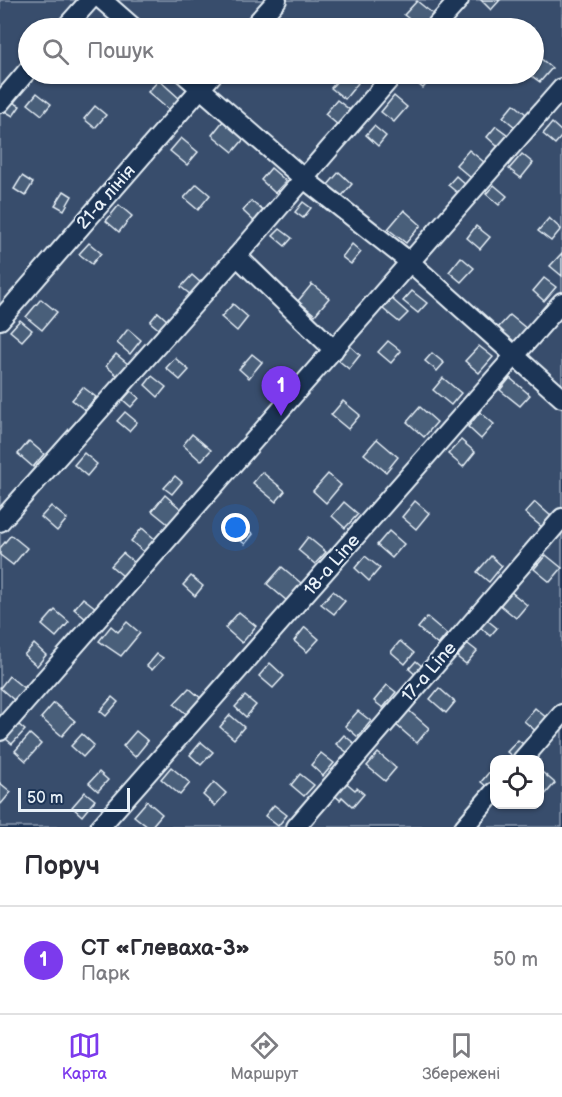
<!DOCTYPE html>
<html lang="uk">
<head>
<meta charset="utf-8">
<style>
	body { margin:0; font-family:"Balsamiq Sans",sans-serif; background:#f2f2f3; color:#2b2b33 }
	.controls { position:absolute; right:18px; bottom:18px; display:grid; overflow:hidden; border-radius:12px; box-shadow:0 2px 4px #0004 }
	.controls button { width:54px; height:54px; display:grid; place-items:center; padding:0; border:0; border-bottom:2px solid #e1e1e2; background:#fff; color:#2b2b33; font:30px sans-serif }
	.scale { position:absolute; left:18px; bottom:15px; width:112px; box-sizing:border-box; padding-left:6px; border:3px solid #e8f1f8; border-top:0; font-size:16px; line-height:21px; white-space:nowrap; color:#e8f1f8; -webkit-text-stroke:4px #1d3557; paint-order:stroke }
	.you { position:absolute; left:236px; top:528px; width:21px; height:21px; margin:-15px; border:4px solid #fff; border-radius:50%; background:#1a73e8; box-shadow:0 0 0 9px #1a73e833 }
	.badge { display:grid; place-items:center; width:39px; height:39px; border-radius:50%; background:#7c3aed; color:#fff; font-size:20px; font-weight:700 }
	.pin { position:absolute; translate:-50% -50px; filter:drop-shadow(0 2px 3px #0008) }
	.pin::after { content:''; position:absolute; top:32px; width:21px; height:18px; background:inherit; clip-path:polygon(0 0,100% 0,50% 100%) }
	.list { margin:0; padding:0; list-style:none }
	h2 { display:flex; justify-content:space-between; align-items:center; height:78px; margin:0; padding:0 24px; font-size:26px }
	h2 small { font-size:20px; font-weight:400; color:#7c7c81 }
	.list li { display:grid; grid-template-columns:39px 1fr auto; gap:18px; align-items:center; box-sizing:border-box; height:108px; padding:0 24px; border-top:2px solid #e1e1e2 }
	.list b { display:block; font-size:22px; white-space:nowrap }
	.list p { margin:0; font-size:20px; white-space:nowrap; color:#7c7c81 }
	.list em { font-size:20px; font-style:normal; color:#7c7c81 }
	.icon { flex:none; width:33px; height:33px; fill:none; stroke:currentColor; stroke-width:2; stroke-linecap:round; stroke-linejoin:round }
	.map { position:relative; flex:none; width:562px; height:827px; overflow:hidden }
	.search { position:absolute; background:#fff; box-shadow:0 2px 4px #0004; left:18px; right:18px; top:18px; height:66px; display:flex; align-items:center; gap:15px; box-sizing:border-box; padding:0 21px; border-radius:33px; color:#7c7c81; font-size:22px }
	.sheet { height:186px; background:#fff }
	nav { display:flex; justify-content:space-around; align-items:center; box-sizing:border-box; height:84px; border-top:2px solid #e1e1e2; background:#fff; font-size:16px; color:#7c7c81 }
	nav a { display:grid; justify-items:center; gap:3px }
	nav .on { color:#7c3aed }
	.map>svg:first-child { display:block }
	.green { fill:#374d6c; stroke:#909fb2; stroke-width:1.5; fill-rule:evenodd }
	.building { fill:#495e7a; stroke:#e8f1f8; stroke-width:1.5 }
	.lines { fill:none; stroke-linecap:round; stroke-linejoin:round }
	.minor-casing { stroke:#e8f1f8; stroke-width:22 }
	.minor { stroke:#1d3557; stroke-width:18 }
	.labels { text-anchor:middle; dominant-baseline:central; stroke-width:4.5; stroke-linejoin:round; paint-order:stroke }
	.street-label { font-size:18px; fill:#e8f1f8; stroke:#1d3557 }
</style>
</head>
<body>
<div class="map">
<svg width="562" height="827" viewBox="0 0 562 827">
	<rect width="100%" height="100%" fill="#1d3557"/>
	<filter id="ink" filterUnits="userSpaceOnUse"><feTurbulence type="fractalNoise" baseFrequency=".0167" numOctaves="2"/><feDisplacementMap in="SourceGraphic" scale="12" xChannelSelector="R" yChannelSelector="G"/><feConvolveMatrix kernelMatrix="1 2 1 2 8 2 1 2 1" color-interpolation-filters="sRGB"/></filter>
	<g filter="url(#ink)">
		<path class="green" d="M0,0H562V827H0ZM28,28H534V74H28ZM494,760H540V804H494Z"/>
		<g class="building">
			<polygon points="481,0 500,0 491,10"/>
			<polygon points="417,1 433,14 421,28 404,15"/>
			<polygon points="539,57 552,68 540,82 529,74 534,74 534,64"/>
			<polygon points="61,74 76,74 70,81"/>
			<polygon points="343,74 347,74 358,83 345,99 331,88"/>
			<polygon points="414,74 436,74 423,88 410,78"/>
			<polygon points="159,80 180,99 170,111 148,92"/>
			<polygon points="37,93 51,104 42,115 28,104"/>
			<polygon points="394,96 407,107 394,122 381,112"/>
			<polygon points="7,99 20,106 13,116 1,109"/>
			<polygon points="337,100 350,110 338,125 325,114"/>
			<polygon points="514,104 526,114 515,127 503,117"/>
			<polygon points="95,106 106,115 95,128 84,119"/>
			<polygon points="223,121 244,139 233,152 212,135"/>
			<polygon points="552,123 562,132 562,136 555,144 543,134"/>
			<polygon points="374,126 386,136 378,146 366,135"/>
			<polygon points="496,126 508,135 498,147 487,137"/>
			<polygon points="181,138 198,152 187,165 170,151"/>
			<polygon points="469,150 484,162 471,178 456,165"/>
			<polygon points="522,154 533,163 521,178 509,169"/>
			<polygon points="271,168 286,181 275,193 261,180"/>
			<polygon points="339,172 352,184 341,197 327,186"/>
			<polygon points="22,176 33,183 25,196 14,189"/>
			<polygon points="456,176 467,186 460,195 448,185"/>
			<polygon points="197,184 210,195 198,210 184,198"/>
			<polygon points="494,185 507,196 499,205 486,194"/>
			<polygon points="64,191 72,196 64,210 55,205"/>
			<polygon points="251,201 266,213 257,224 243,211"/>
			<polygon points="303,202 311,208 303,218 295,212"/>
			<polygon points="119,205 132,216 119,232 106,221"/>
			<polygon points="404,210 421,225 406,243 388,229"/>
			<polygon points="549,218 561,229 551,241 538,231"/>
			<polygon points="476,226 490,237 480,249 467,238"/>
			<polygon points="280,229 292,238 285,246 273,236"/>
			<polygon points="89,243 101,253 92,264 79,254"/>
			<polygon points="352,244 361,252 351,264 342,257"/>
			<polygon points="562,253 562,276 550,266"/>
			<polygon points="461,257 474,268 461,282 449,272"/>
			<polygon points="192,275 201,283 191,295 181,287"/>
			<polygon points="544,278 556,287 544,301 533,291"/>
			<polygon points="312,284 329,298 315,315 298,301"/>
			<polygon points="412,291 427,303 418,313 403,301"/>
			<polygon points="41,299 57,312 42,330 26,317"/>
			<polygon points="392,299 408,313 399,322 383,309"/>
			<polygon points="233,304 248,317 237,331 221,317"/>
			<polygon points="158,312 169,322 161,331 150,322"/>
			<polygon points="510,315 527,329 514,344 497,329"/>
			<polygon points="20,320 32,330 22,341 10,331"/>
			<polygon points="128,329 141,340 130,354 117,343"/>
			<polygon points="388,341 401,351 391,363 378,352"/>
			<polygon points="350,346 360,355 349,369 338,360"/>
			<polygon points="479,346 493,357 479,373 465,361"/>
			<polygon points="432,353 444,363 437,371 425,361"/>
			<polygon points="116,354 128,364 118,376 106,366"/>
			<polygon points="252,354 262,362 249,378 239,369"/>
			<polygon points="175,358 189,370 180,380 166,368"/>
			<polygon points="152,376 166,387 158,397 145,385"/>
			<polygon points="443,378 461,393 451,405 433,390"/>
			<polygon points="510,378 530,395 520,406 500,390"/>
			<polygon points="83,387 96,397 85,410 72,400"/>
			<polygon points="131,391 139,398 131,407 123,400"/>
			<polygon points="343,401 360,415 348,429 331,415"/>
			<polygon points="420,407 437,422 424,437 407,422"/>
			<polygon points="125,412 137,422 129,431 117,421"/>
			<polygon points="480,412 494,424 481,439 468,427"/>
			<polygon points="192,434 211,450 201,461 183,445"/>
			<polygon points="377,439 398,457 386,472 364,454"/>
			<polygon points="461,440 475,452 463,467 448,454"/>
			<polygon points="29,441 44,454 33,467 18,454"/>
			<polygon points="84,453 97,464 87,476 74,465"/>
			<polygon points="262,472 285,491 276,502 253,483"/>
			<polygon points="328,474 341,485 326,503 313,491"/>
			<polygon points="175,476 182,482 172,494 164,488"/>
			<polygon points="165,495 181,509 168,524 152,511"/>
			<polygon points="415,501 429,513 416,529 402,517"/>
			<polygon points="344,502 358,514 345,528 332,516"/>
			<polygon points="535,502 552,517 543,528 525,513"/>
			<polygon points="51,506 67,519 57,531 41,517"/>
			<polygon points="241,524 253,534 245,544 232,534"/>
			<polygon points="142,528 156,540 145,553 131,541"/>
			<polygon points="389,531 404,544 392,558 377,545"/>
			<polygon points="11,535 27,548 13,565 0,555 0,548"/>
			<polygon points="308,537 326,552 315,564 298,550"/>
			<polygon points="123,553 134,562 123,576 111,566"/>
			<polygon points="546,555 562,568 550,582 534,569"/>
			<polygon points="365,556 380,568 369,581 355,568"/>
			<polygon points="491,556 502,566 489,582 477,572"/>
			<polygon points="282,567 307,588 293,606 267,584"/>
			<polygon points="191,576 203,586 195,596 183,585"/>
			<polygon points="333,591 345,601 334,614 321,604"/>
			<polygon points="510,591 527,605 516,618 499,604"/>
			<polygon points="83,598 96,608 86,619 74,609"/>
			<polygon points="55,610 69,622 56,637 42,625"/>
			<polygon points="239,612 256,626 242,643 225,628"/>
			<polygon points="427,617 447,634 438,645 418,628"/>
			<polygon points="487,620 497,628 490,636 480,627"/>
			<polygon points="127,622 140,633 121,656 99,641 111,626 118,632"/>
			<polygon points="305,627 319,639 307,652 294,641"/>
			<polygon points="400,641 414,653 405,664 391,652"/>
			<polygon points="34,644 46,655 37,666 24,655"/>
			<polygon points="468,644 477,651 466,664 457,657"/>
			<polygon points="157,654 163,658 152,670 147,666"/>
			<polygon points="416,661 424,668 417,676 409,669"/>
			<polygon points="270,663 284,676 273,688 259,676"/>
			<polygon points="9,676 25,689 15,701 0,688"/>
			<polygon points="387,685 396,692 383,708 374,701"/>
			<polygon points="189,688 203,700 189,716 174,704"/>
			<polygon points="439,688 455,702 446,713 430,699"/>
			<polygon points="245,696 256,705 246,717 235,707"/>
			<polygon points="112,697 118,702 106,716 100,711"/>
			<polygon points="54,703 75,721 62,736 41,718"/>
			<polygon points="535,708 549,720 538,733 524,721"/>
			<polygon points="407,709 429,728 417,743 395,724"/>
			<polygon points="358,711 371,721 358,737 345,726"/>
			<polygon points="230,715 244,727 234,739 220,727"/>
			<polygon points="12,719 25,730 12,744 0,734"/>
			<polygon points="136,731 148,741 135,757 123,746"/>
			<polygon points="30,734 41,744 26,761 15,751"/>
			<polygon points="82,734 94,745 83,757 71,746"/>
			<polygon points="344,735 355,744 348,753 336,744"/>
			<polygon points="518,740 527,747 517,760 507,752"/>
			<polygon points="201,742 213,752 201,765 190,755"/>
			<polygon points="321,753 334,763 323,776 311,765"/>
			<polygon points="378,753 396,768 385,781 367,766"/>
			<polygon points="171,767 190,783 180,795 161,779"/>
			<polygon points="490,771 494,775 494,788 492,791 481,782"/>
			<polygon points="99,772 108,780 98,791 89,783"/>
			<polygon points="542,772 555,783 543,797 540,793 540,775"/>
			<polygon points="300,774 314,785 304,796 291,785"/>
			<polygon points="343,780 355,790 357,788 364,794 353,807 342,797 340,800 332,793"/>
			<polygon points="214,782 226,793 215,806 203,795"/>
			<polygon points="0,783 11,792 1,804 0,803"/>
			<polygon points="85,792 95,800 82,816 72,807"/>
			<polygon points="147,801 162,814 151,827 148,827 134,816"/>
			<polygon points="274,805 287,815 278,826 265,816"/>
		</g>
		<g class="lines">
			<defs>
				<g id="minor">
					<polyline points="102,0 134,28"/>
					<polyline points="65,28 90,0"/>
					<polyline points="252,28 277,0"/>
					<polyline points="434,28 459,0"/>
					<polyline points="184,74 303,178 411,263 562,398"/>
					<polyline points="0,103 28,70"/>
					<polyline points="237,256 334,350"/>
					<polyline points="0,320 213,74"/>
					<polyline points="0,522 237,256 394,74"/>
					<polyline points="0,731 562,88"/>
					<polyline points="522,760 562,714"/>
					<polyline points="100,827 562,302"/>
					<polyline points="296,827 562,518"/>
					<polyline points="464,827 494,792"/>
				</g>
			</defs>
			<use href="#minor" class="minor-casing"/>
			<use href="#minor" class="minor"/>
		</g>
	</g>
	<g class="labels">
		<g class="street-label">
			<text transform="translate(106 197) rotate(-49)">21-а лінія</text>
			<text transform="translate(332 565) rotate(-49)">18-a Line</text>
			<text transform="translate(429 672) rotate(-49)">17-a Line</text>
		</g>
	</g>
</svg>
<div class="controls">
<button><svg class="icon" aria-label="locate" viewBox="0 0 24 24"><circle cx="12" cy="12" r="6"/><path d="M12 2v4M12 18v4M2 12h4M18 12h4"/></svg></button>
</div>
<div class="scale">50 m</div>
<div class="you"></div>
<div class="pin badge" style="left:281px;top:416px">1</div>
<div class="search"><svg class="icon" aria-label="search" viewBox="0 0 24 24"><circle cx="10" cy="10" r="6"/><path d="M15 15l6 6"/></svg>Пошук</div>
</div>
<section class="sheet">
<h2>Поруч<small></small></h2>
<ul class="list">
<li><span class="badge">1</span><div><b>СТ «Глеваха-3»</b><p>Парк</p></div><em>50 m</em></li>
</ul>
</section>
<nav>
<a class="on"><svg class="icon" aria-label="map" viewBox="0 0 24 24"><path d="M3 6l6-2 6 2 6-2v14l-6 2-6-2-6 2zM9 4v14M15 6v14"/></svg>Карта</a>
<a><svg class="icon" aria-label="directions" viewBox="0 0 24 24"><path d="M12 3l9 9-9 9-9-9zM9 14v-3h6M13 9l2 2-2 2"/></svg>Маршрут</a>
<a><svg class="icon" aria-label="saved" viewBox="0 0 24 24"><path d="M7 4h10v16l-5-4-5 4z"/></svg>Збережені</a>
</nav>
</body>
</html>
